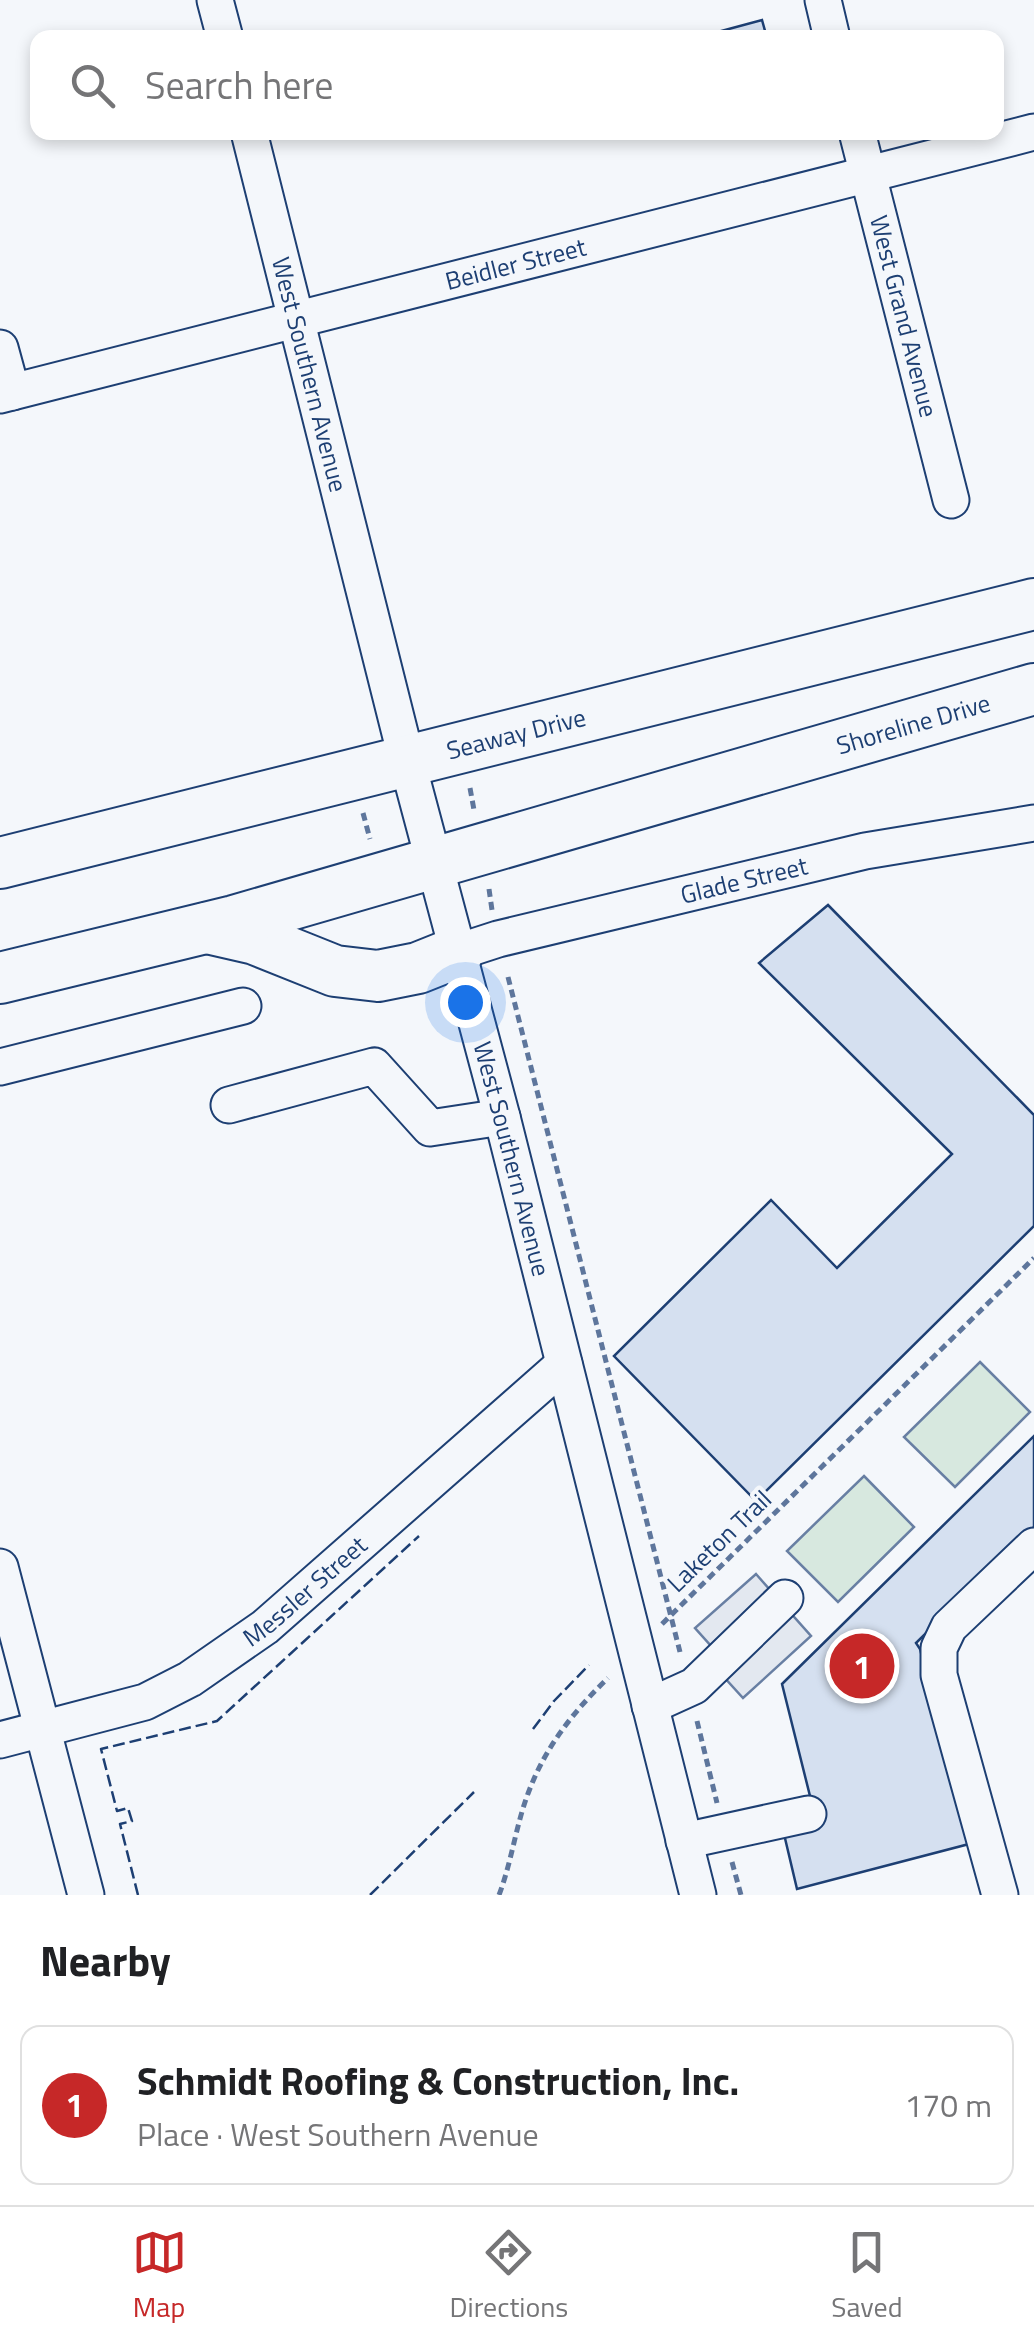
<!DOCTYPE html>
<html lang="en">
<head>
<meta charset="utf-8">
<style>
	body { margin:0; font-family:"Titillium Web",sans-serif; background:#f2f2f2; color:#202124 }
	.you { position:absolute; left:465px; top:1002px; width:35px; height:35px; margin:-25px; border:8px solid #fff; border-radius:50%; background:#1a73e8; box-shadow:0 0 0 15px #1a73e833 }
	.badge { display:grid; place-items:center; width:65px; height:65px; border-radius:50%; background:#c62828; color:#fff; font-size:32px; font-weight:700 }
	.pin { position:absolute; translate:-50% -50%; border:5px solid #fff; box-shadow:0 2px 10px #0006 }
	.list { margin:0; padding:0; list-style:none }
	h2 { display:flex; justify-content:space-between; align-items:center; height:130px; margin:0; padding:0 40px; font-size:42px }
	h2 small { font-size:32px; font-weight:400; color:#757577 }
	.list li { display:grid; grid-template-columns:65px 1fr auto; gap:30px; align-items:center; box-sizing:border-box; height:160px; margin:0 20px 20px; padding:0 20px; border:2px solid #e0e0e0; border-radius:20px }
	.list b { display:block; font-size:38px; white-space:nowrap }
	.list p { margin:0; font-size:32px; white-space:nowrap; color:#757577 }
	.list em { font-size:32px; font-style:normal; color:#757577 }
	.icon { flex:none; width:55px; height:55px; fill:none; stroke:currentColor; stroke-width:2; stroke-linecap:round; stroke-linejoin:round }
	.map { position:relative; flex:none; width:1034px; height:1895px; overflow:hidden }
	.search { position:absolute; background:#fff; box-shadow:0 5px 15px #0003; left:30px; right:30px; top:30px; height:110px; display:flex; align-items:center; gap:25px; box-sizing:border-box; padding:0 35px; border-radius:20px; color:#757577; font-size:38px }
	.sheet { height:310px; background:#fff }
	nav { display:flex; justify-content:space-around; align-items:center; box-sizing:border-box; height:140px; border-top:2px solid #e0e0e0; background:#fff; font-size:28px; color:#757577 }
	nav a { display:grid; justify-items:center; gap:5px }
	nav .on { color:#c62828 }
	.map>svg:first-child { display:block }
	.green { fill:#d7e8df; stroke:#687fa3; stroke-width:2.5 }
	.parking { fill:#e3e8f0; stroke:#687fa3; stroke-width:2.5 }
	.building { fill:#d5e0f0; stroke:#1d3f73; stroke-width:2.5 }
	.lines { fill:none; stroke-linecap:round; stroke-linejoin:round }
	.minor-casing { stroke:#1d3f73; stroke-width:39 }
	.highway-casing { stroke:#1d3f73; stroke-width:54 }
	.path { stroke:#5e769c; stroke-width:5; stroke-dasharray:8 5; stroke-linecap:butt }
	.minor { stroke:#f4f7fb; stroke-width:35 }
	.highway { stroke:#f4f7fb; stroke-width:50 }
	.fence { stroke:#1d3f73; stroke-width:2.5; stroke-dasharray:12 5; stroke-linecap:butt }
	.labels { text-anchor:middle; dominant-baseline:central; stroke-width:8; stroke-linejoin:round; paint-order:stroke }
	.street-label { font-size:25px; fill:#1d3f73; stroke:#f4f7fb }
</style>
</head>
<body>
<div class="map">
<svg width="1034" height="1895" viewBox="0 0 1034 1895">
	<rect width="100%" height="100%" fill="#f4f7fb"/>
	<g class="green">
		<polygon points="980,1362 1030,1412 955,1487 904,1437"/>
		<polygon points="864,1476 914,1527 838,1602 787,1551"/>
	</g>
	<polygon class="parking" points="756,1574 811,1636 743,1698 703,1654 711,1646 695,1628"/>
	<g class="building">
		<polygon points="762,20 767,38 699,38 699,37"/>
		<polygon points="828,905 1034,1115 1034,1226 756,1501 614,1356 771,1200 837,1268 952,1154 759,963"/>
		<polygon points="1034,1436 1034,1527 916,1643 920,1649 969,1844 797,1889 784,1834 818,1828 782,1684"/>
	</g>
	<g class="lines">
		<defs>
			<g id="minor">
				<polyline points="215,0 225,38"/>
				<polyline points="823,0 832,38"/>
				<path id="s1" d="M249,132L407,761L502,1117L698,1895"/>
				<path id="s2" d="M857,132L951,500"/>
				<polyline points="0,348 12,392"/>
				<path id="s3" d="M0,395L1034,132"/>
				<path id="s4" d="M458,952L498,939L865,851L1034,823"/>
				<polyline points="0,1067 243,1006"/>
				<polyline points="229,1105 374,1066 430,1128 502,1117"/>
				<polyline points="0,1567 86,1895"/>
				<polyline points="650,1706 694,1686 785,1598"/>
				<path id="s5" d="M0,1740L145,1702L190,1679L265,1627L564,1364"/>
				<polyline points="684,1841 808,1814"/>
				<polyline points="1000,1895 939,1675 939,1648 949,1627 1034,1546"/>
			</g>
			<g id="highway">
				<path id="s6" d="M0,863L1034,604"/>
				<polyline points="207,928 255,939 335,971 378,976 418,968 458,952"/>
				<path id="s7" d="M0,978L234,921L1034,689"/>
			</g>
		</defs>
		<use href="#minor" class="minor-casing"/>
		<use href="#highway" class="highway-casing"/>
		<g class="path">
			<polyline points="470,788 474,810"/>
			<polyline points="363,813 370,839"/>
			<polyline points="489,889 492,910"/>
			<polyline points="508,977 680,1652"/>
			<polyline points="662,1624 1034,1258"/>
			<polyline points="697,1721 717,1803"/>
			<polyline points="732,1862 741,1895"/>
			<path d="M499,1895C512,1861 516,1824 529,1791C546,1746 574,1711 608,1678"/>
		</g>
		<use href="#minor" class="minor"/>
		<use href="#highway" class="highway"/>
		<g class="fence">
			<polyline points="533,1729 554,1701 589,1665"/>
			<polyline points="138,1895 120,1824 132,1821 128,1808 117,1811 101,1749 217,1721 419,1536"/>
			<polyline points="370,1895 474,1792"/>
		</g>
	</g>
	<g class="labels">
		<g class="street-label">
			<text stroke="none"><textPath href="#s3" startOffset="532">Beidler Street</textPath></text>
			<text stroke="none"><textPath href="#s2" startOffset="190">West Grand Avenue</textPath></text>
			<text stroke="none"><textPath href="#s1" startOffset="250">West Southern Avenue</textPath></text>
			<text stroke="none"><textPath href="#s7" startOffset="948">Shoreline Drive</textPath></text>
			<text stroke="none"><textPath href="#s6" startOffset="532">Seaway Drive</textPath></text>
			<text stroke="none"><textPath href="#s4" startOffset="295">Glade Street</textPath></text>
			<text stroke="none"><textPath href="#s1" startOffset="1060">West Southern Avenue</textPath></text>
			<text transform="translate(719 1541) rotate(-44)">Laketon Trail</text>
			<text stroke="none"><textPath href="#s5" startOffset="345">Messler Street</textPath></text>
		</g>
	</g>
</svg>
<div class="you"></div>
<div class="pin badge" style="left:862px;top:1666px">1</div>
<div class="search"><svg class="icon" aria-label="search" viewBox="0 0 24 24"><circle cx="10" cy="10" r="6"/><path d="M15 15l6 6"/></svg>Search here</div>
</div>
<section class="sheet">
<h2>Nearby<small></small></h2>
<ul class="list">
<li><span class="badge">1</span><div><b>Schmidt Roofing &amp; Construction, Inc.</b><p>Place · West Southern Avenue</p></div><em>170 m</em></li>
</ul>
</section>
<nav>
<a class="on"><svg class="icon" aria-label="map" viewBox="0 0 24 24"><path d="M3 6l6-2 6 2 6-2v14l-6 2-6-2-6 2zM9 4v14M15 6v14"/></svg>Map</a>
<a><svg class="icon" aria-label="directions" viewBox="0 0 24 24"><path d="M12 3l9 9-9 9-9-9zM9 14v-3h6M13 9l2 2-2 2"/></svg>Directions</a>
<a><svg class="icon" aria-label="saved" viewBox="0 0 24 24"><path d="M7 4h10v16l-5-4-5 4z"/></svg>Saved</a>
</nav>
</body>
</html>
